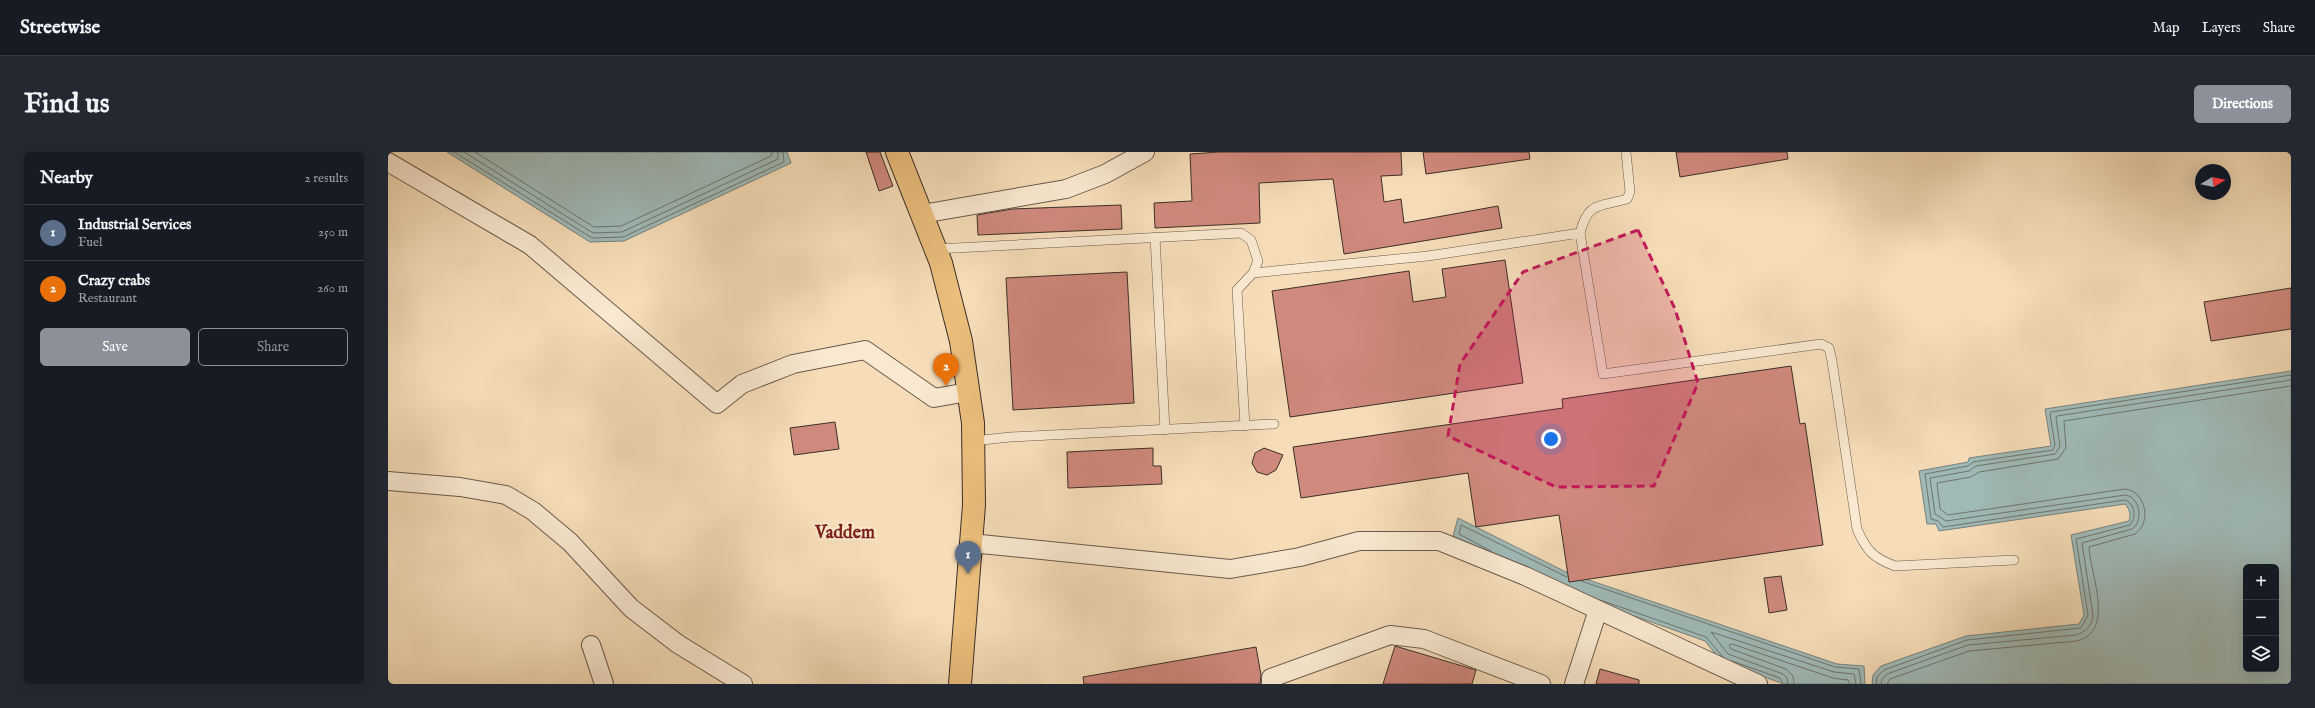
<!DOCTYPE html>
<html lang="en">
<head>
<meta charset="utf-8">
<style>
	body { margin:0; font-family:"IM FELL English",serif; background:#242831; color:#f1f3f6 }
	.controls { position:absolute; right:12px; bottom:12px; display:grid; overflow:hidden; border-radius:6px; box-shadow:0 4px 16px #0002 }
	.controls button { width:36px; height:36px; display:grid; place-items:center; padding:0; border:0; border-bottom:1px solid #363941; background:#171b24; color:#f1f3f6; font:20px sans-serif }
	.compass { position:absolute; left:1807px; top:12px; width:36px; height:36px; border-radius:50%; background:#171b24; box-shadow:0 4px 16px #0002; rotate:80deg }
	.you { position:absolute; left:1163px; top:287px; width:14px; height:14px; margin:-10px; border:3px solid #fff; border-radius:50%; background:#1a73e8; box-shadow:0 0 0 6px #1a73e833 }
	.badge { display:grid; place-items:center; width:26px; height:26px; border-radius:50%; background:#8c9099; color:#fff; font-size:13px; font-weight:700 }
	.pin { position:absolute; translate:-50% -33px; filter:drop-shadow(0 1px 2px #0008) }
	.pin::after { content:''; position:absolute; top:21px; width:14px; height:12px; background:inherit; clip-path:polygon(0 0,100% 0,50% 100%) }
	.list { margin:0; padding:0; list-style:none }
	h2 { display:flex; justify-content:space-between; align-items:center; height:52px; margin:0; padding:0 16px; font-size:17px }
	h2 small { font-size:13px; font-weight:400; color:#9ea1a6 }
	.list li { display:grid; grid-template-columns:26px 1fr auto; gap:12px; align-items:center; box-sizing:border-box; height:56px; padding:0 16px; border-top:1px solid #363941 }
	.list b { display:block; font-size:15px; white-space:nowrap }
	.list p { margin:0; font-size:13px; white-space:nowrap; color:#9ea1a6 }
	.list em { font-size:13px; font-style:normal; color:#9ea1a6 }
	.actions { display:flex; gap:8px; padding:12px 16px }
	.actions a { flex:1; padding:9px 0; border:1px solid #8c9099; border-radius:6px; text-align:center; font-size:14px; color:#8c9099 }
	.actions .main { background:#8c9099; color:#fff }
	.icon { flex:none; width:22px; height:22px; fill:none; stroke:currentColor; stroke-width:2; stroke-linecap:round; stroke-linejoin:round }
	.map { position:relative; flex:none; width:1903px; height:532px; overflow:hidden; border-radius:6px }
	header { display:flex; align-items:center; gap:24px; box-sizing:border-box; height:56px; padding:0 20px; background:#171b24; border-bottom:1px solid #363941 }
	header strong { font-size:19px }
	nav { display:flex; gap:22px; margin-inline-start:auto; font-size:14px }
	.intro { display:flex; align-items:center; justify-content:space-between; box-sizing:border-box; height:96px; padding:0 24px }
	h1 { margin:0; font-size:28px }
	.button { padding:10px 18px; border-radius:6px; background:#8c9099; color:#fff; font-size:14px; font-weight:700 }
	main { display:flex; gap:24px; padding:0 24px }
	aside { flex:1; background:#171b24; border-radius:6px; box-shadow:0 4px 16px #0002 }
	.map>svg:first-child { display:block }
	.water { fill:#9fbab7; stroke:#77827e; fill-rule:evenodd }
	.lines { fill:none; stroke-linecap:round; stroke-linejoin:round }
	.shore { stroke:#6e7470; stroke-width:1 }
	.building { fill:#d0897d; stroke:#3c2f29 }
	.lane-casing { stroke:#6a5a4d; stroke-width:10 }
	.street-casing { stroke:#6a5a4d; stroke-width:20 }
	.primary-casing { stroke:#3c2f29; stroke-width:24 }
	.lane { stroke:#f9e9d1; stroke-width:9 }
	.street { stroke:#f9e9d1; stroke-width:18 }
	.primary { stroke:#ebbe7c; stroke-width:22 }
	.marked { fill:#c2185b; fill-opacity:0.2; stroke:#c2185b; stroke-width:3; stroke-dasharray:8 5; stroke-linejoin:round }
	.labels { text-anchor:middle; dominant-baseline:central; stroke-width:3.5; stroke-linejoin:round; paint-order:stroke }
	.district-label { font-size:18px; font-weight:bold; fill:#7a1f14; stroke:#f9e9d1 }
</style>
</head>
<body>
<header>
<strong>Streetwise</strong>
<nav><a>Map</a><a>Layers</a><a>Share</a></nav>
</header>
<div class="intro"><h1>Find us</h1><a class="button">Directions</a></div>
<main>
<aside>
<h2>Nearby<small>2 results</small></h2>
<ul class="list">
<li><span class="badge" style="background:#5c6f8a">1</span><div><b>Industrial Services</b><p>Fuel</p></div><em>250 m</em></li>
<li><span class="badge" style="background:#e8710a">2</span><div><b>Crazy crabs</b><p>Restaurant</p></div><em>260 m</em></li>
</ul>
<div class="actions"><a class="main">Save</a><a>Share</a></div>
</aside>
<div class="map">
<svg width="1903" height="532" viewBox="0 0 1903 532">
	<rect width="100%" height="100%" fill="#f6ddb8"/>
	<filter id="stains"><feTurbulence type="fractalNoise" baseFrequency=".005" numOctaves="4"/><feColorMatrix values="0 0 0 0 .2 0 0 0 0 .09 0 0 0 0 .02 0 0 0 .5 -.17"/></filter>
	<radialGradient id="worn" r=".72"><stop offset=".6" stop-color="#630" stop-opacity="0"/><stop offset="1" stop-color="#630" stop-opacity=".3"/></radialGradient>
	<g class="water">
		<polygon points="59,0 399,0 403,11 236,89 202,90"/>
		<path d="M1903,219V532H1484L1485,523L1493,514L1578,484L1691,472L1696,463L1683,383L1741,369C1743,362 1742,358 1737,352L1551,379L1548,372H1539L1531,319L1580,310L1581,306L1663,294L1657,257ZM1858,415H1888V517H1858Z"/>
		<polygon points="1070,366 1180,421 1449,512 1476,514 1477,532 1396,532 1334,510 1317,489 1158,433 1065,384"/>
	</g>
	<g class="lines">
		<g class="shore">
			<polyline points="66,0 204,86 235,85 396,10 395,0"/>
			<polyline points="76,0 205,81 234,80 390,7 390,0"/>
			<polyline points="87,0 206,75 233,74 383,4 384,0"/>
			<polyline points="1103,399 1071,382 1073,373 1179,425"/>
			<polyline points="1193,429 1447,515 1471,517 1473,532"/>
			<polyline points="1212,448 1318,485 1335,505"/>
			<polyline points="1344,509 1392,526 1395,532"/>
			<polyline points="1400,532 1399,526 1395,522 1340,502 1323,480 1446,520 1466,522 1468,532"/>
			<polyline points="1406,532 1405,524 1398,517 1343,497 1341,493 1344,492 1445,526 1460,528 1462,532"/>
			<path d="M1488,532L1489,525L1496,518L1579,488L1693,476L1700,463L1688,387L1742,373C1749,366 1747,350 1736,348L1555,375L1550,369L1543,367L1537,322L1580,314L1585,310L1665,298L1667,293L1662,262L1663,260L1903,223"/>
			<path d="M1493,532L1494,527L1499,522L1580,493L1688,483C1698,480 1704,473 1705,463L1694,391L1744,377C1756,369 1752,345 1737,343L1558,369L1547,362L1542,326L1581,319L1588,314L1667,302L1672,294L1668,266L1669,264L1903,228"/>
			<path d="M1499,532L1502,527L1581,499L1689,489C1728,479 1702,422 1701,395L1747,382C1764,371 1758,339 1737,337L1560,363L1552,357L1549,331L1583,325L1591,320L1670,307L1678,296L1676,269L1903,234"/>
		</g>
	</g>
	<g class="building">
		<polygon points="478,0 492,0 505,34 491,39"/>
		<polygon points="831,0 1013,0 1014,23 993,24 996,50 1013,47 1016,71 1110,54 1114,76 956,102 945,27 871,31 872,71 767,76 766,51 804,49 802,2"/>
		<polygon points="1035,0 1141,0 1142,7 1038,22"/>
		<polygon points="1288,0 1399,0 1400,7 1292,25"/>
		<polygon points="733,53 734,77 590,83 589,63 624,57"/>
		<polygon points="1117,108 1135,231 902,265 884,139 1021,119 1025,150 1058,145 1054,117"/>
		<polygon points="739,120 746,251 625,258 618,126"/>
		<polygon points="1903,136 1903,177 1823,189 1816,150"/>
		<polygon points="1403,214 1412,272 1417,271 1435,393 1181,430 1171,363 1088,375 1080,321 913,346 905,295 1175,256 1174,247"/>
		<polygon points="447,270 451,297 406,303 402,276"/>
		<polygon points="765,296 765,314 773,314 774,332 680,336 679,300"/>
		<polygon points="876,296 895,303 888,318 879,323 869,320 864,311 867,301"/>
		<polygon points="1393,424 1399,458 1381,461 1376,426"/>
		<polygon points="1007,494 1088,518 1084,532 995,532"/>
		<polygon points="868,495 873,523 872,532 696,532 695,525"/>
		<polygon points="1212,517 1251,528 1251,532 1208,532"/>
	</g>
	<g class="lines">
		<defs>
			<g id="lane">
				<path d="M1192,81C1200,50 1210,55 1239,47L1242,40L1238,0"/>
				<polyline points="767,85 777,278"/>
				<polyline points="547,97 853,81 863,88 870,109 865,121 849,138 857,274"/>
				<path d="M865,121L1040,104L1192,81L1215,222L1433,192L1441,196L1444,209L1469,377C1478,398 1485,406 1507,414L1626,408"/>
				<polyline points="585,289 622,285 886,272"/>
			</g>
			<g id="street">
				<polyline points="0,10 142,93 329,252 354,232 405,212 477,198 546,246 580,240"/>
				<polyline points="534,62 678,37 717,22 757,0"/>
				<polyline points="0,329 72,335 118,343 145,359 182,390 243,456 290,492 355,532"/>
				<polyline points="583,391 842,417 912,405 971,389 1051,389 1137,424 1370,532"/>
				<polyline points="203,493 216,532"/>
				<polyline points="883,532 883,526 1002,483 1036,487 1153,532"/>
				<polyline points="1186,532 1210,458"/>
			</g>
			<polyline id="primary" points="509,0 553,111 573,189 585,271 586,353 572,532"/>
		</defs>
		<use href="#lane" class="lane-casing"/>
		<use href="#street" class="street-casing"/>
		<use href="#primary" class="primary-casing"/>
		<use href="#lane" class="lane"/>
		<use href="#street" class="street"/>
		<use href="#primary" class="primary"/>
	</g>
	<path class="marked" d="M1250,78L1287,157L1310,231L1266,334L1168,335L1060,284L1072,212L1135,120Z"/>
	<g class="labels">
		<g class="district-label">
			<text x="457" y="381">Vaddem</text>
		</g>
	</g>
	<rect width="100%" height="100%" filter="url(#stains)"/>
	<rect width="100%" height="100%" fill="url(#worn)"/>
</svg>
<div class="controls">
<button>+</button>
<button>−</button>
<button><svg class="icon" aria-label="layers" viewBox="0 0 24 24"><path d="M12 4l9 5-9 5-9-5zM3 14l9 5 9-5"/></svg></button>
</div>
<svg class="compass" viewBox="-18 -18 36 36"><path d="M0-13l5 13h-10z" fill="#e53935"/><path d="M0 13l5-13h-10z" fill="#9ea1a6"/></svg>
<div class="you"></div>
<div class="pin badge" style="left:580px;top:422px;background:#5c6f8a">1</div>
<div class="pin badge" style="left:558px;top:234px;background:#e8710a">2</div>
</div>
</main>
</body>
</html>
